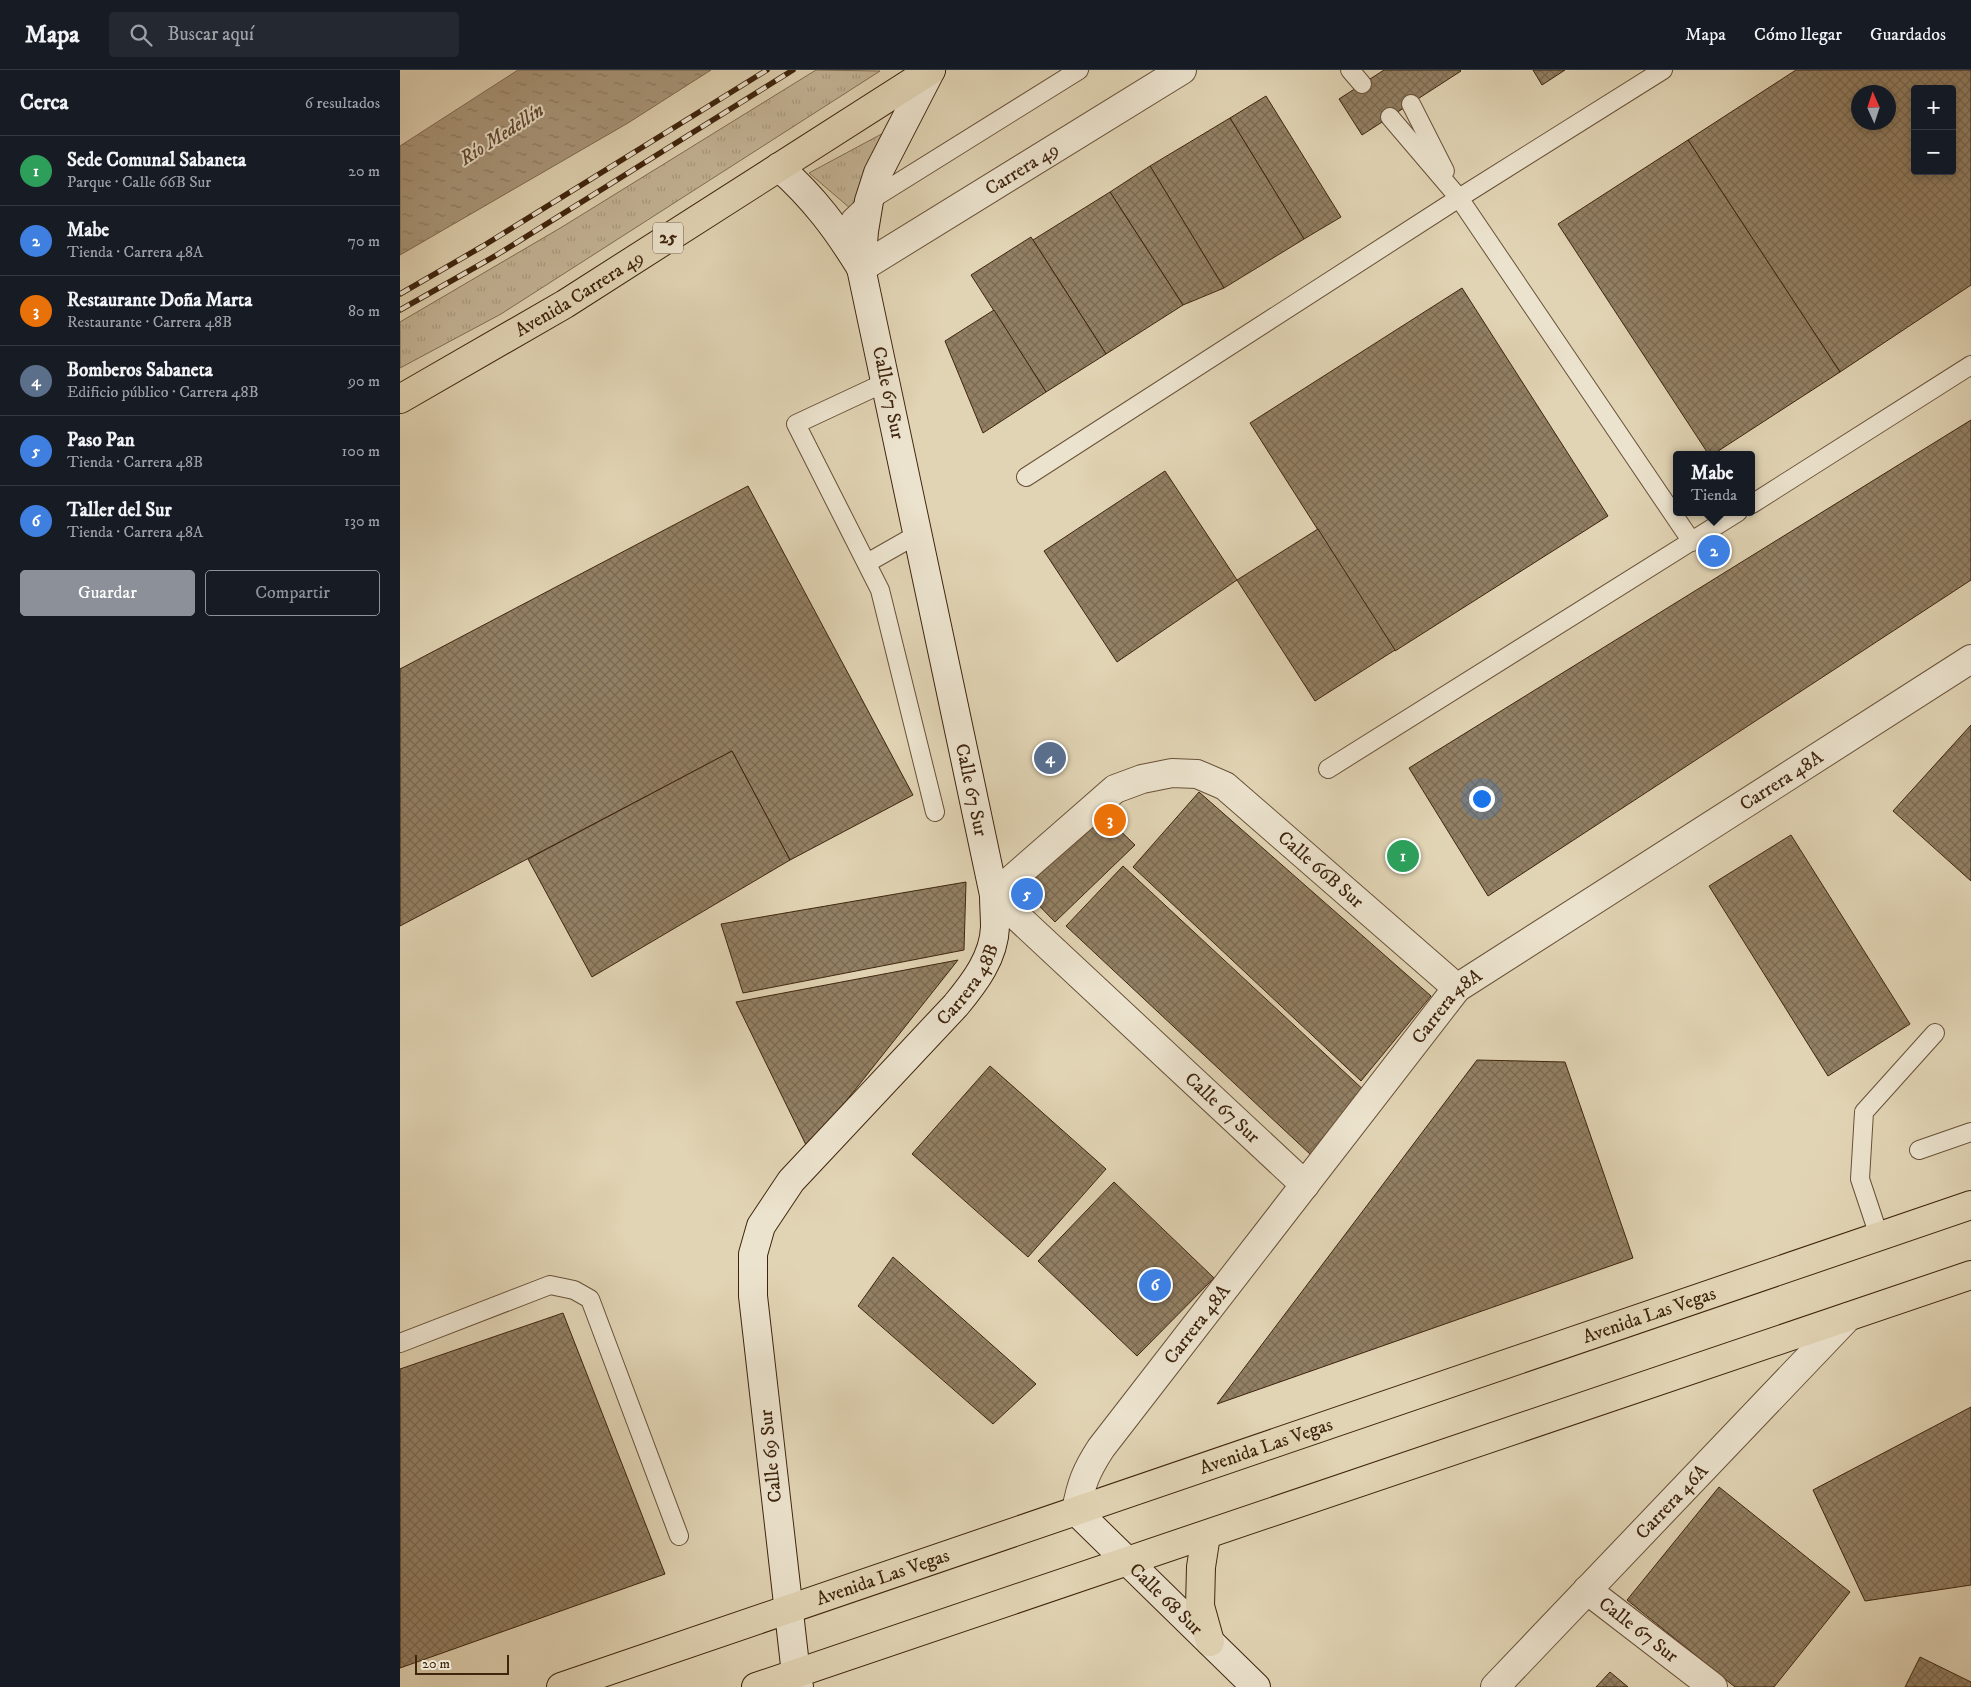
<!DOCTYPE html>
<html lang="es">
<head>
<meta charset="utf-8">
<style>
	body { margin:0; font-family:"IM FELL DW Pica",serif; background:#242831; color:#f1f3f6 }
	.controls { position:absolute; right:15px; top:15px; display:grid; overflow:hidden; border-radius:5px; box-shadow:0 2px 8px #0003 }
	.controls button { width:45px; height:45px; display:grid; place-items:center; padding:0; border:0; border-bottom:1px solid #363941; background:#171b24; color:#f1f3f6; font:25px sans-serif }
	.compass { position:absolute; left:1451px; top:15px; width:45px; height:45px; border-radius:50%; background:#171b24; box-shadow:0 2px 8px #0003; rotate:357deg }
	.scale { position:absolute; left:15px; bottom:12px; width:94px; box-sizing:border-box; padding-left:5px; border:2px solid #3f250e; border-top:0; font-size:14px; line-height:18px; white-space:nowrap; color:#3f250e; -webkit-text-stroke:4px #ece3ce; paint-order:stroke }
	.you { position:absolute; left:1081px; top:728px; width:18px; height:18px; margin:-12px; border:4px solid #fff; border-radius:50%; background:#1a73e8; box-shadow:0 0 0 8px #1a73e833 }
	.badge { display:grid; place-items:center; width:32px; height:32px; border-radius:50%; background:#8c9099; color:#fff; font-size:16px; font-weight:700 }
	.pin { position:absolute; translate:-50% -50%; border:2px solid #fff; box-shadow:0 1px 5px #0006 }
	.popup { position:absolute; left:1273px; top:381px; width:82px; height:65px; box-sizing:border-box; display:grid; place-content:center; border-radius:5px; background:#171b24; filter:drop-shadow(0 1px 4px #0005); font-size:16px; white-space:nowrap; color:#9ea1a6 }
	.popup b { font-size:19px; color:#f1f3f6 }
	.popup::after { content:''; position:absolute; left:50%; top:100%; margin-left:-10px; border:10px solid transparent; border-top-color:#171b24 }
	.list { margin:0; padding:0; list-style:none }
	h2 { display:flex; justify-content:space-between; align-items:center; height:65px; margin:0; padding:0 20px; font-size:21px }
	h2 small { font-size:16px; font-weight:400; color:#9ea1a6 }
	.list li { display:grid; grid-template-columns:32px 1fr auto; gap:15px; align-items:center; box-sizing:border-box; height:70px; padding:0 20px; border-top:1px solid #363941 }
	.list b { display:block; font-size:19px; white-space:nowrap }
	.list p { margin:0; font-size:16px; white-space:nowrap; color:#9ea1a6 }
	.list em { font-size:16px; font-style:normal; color:#9ea1a6 }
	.actions { display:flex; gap:10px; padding:15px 20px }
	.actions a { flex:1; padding:11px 0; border:1px solid #8c9099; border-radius:5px; text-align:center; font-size:18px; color:#8c9099 }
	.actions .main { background:#8c9099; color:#fff }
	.icon { flex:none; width:28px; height:28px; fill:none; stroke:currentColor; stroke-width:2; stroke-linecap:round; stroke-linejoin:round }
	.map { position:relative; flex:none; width:1571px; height:1617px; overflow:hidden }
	header { display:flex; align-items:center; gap:30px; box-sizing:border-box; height:70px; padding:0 25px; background:#171b24; border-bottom:1px solid #363941 }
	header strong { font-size:24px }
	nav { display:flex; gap:28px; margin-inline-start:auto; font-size:18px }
	.search { width:350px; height:45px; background:#242831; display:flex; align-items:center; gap:12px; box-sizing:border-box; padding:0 18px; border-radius:5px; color:#9ea1a6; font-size:19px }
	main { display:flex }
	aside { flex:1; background:#171b24 }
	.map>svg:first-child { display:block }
	.grass { fill:url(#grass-tufts); stroke:#826e53 }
	.water { fill:url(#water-ripples); stroke:#7f6a50 }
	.building { fill:url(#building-cross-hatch); stroke:#3f250e; fill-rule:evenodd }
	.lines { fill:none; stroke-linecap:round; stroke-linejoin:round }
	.lane-casing { stroke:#685138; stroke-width:20 }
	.street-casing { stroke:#685138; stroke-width:30 }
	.secondary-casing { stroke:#3f250e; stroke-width:30 }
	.primary-casing { stroke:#3f250e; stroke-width:30 }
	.highway-casing { stroke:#3f250e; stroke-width:30 }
	.lane { stroke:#ece3ce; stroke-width:18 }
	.street { stroke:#ece3ce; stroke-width:28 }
	.secondary { stroke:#ece3ce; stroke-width:28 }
	.primary { stroke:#e1d4b4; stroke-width:28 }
	.highway { stroke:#e1d4b4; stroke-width:28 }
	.rail-casing { stroke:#3f250e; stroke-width:5.5 }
	.rail { stroke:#ece3ce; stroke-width:4; stroke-dasharray:11; stroke-linecap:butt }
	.labels { text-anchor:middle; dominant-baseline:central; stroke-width:4; stroke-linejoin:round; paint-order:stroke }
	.shield { fill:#ece3ce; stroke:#735e48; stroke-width:1 }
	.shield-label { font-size:18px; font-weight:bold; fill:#3f250e }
	.street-label { font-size:19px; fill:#3f250e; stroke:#ece3ce }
	.water-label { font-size:20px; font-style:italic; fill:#5f482f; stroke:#ece3ce }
</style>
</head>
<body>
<header>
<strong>Mapa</strong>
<div class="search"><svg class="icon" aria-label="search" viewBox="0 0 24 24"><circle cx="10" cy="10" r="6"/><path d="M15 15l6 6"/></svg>Buscar aquí</div>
<nav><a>Mapa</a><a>Cómo llegar</a><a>Guardados</a></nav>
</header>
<main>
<aside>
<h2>Cerca<small>6 resultados</small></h2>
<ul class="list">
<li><span class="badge" style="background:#2e9e5b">1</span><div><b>Sede Comunal Sabaneta</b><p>Parque · Calle 66B Sur</p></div><em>20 m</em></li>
<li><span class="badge" style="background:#3f7fe0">2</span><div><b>Mabe</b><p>Tienda · Carrera 48A</p></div><em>70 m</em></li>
<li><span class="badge" style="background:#e8710a">3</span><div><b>Restaurante Doña Marta</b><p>Restaurante · Carrera 48B</p></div><em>80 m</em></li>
<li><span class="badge" style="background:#5c6f8a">4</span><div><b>Bomberos Sabaneta</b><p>Edificio público · Carrera 48B</p></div><em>90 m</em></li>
<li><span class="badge" style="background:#3f7fe0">5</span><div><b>Paso Pan</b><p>Tienda · Carrera 48B</p></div><em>100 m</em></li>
<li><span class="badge" style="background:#3f7fe0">6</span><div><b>Taller del Sur</b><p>Tienda · Carrera 48A</p></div><em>130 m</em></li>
</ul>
<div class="actions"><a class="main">Guardar</a><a>Compartir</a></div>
</aside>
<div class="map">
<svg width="1571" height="1617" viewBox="0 0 1571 1617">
	<defs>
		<pattern id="grass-tufts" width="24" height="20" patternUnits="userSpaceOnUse" patternTransform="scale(1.25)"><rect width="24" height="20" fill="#c5b698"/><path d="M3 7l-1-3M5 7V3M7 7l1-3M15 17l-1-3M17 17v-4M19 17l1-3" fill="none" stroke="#aa9c82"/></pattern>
		<pattern id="water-ripples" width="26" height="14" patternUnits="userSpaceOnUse" patternTransform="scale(1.25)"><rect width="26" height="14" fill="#aa987c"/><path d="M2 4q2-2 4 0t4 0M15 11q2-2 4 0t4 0" fill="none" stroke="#8c7c64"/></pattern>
		<pattern id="building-cross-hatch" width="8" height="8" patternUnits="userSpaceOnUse" patternTransform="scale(1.25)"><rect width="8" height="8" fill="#938064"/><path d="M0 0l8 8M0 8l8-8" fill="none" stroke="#796951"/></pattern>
	</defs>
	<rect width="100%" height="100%" fill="#e1d4b4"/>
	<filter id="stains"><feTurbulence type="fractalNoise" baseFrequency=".004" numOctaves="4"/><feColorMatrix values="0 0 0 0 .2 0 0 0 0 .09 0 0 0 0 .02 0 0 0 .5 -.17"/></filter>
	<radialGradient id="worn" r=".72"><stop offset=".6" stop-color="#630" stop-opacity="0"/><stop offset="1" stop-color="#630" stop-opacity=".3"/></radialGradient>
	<g class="grass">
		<polygon points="416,0 480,1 101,244 0,298 0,252 162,157"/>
		<polygon points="489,60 451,139 409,103"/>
	</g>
	<polygon class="water" points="118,0 311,0 228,53 0,185 0,76"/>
	<g class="building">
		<polygon points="984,0 1060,0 1061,1 962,65 939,29"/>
		<polygon points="1133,0 1165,0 1142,15"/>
		<path d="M1396,0H1571V215L1440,302L1288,70ZM1515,19H1552V101H1515ZM1458,22H1488V52H1458Z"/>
		<polygon points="866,26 941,147 904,169 830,48"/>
		<polygon points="830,48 904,169 824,218 750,96"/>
		<polygon points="1288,70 1440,302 1312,385 1309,385 1158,154"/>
		<polygon points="750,96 824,218 783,235 710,122"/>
		<polygon points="710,122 783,235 706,284 633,170"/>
		<polygon points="631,167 706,284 646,322 571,205"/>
		<polygon points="1062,218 1208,446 995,581 850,353"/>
		<polygon points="594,240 646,322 583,363 545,271"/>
		<polygon points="1571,350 1571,510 1088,826 1009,698"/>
		<polygon points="765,401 837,510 717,592 644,481"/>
		<polygon points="348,416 513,725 390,790 332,681 0,856 0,599"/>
		<polygon points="918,459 995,580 915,631 837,510"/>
		<polygon points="1571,655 1571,811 1493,741"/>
		<polygon points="332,681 390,790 192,907 128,789"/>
		<polygon points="799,722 1031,926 961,1011 733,797"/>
		<polygon points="704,745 735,775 655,852 622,818"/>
		<polygon points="1391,765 1510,954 1428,1006 1309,816"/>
		<polygon points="723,796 968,1024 911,1085 666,856"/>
		<polygon points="566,812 564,880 343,923 321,854"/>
		<polygon points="558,890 408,1079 336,932"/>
		<polygon points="1077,990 1165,992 1233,1188 817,1334"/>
		<polygon points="590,996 706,1099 628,1187 512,1084"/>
		<polygon points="714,1112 814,1208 737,1286 638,1191"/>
		<polygon points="493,1187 636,1314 593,1354 458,1236"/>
		<polygon points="163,1243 265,1504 0,1598 0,1299"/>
		<polygon points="1571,1337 1571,1515 1465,1531 1413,1420"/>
		<polygon points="1319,1417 1450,1522 1374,1617 1335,1617 1227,1530"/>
		<polygon points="1520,1587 1571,1612 1571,1617 1505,1617"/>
		<polygon points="1210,1602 1228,1617 1196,1617"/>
	</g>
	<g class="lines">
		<defs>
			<g id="lane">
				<polyline points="950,0 962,14"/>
				<polyline points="1011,34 1045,101"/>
				<polyline points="990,47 1059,128 1292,472"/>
				<polyline points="441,165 451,148 469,131 679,0"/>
				<polyline points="486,312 396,354 480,520 535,742"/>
				<polyline points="626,407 1059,128 1263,0"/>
				<polyline points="1352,434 1571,295"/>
				<polyline points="467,493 518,464"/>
				<polyline points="928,699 1338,442"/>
				<polyline points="1519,1080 1571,1062"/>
				<polyline points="1479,1166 1460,1109 1464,1042 1535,963"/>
				<polyline points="0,1273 150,1215 174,1220 190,1229 279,1466"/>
			</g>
			<g id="street">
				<path id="s1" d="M461,198L782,0"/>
				<path id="s2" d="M905,1115L594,825L715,719L742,709L772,703L797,704L825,716L1057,918"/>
				<path id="s3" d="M676,1441C681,1414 686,1401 701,1378L1057,918L1571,589"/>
				<path id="s4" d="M1187,1520L1313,1617"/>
				<path id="s5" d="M1095,1617L1448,1247"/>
			</g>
			<g id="secondary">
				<path d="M379,97C414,128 437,159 461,198"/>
				<path id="s6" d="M676,1441L856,1617"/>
				<path id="s7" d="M399,1617L396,1604L353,1226V1184L361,1156L391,1111L556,935C575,912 594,887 595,857C595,846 594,836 594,825L461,198L464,161L469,131L478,103L531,0"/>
			</g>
			<g id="primary">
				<polyline points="806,1465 801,1497 800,1536 810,1572"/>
				<path id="s8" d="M161,1617L1571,1135"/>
				<polyline points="356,1617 1571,1205"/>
			</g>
			<g id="highway">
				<path id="s9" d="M0,329L165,234L531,0"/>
			</g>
		</defs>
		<use href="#lane" class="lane-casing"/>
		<use href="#street" class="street-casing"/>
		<use href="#secondary" class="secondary-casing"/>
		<use href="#primary" class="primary-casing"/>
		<use href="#highway" class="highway-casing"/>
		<use href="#lane" class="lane"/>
		<use href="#street" class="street"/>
		<use href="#secondary" class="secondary"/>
		<use href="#primary" class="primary"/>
		<use href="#highway" class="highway"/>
		<defs>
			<g id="rail">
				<polyline points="0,224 83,176 367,0"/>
				<polyline points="0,240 95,186 393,0"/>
			</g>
		</defs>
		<use href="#rail" class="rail-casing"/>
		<use href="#rail" class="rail"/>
	</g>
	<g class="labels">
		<rect class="shield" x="253" y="152.5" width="30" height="31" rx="4"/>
		<g class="shield-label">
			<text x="268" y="168">25</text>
		</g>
		<g class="street-label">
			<text stroke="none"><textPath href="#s1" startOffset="189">Carrera 49</textPath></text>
			<text stroke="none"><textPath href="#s9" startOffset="208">Avenida Carrera 49</textPath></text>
			<text transform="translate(488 323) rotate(78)">Calle 67 Sur</text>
			<text stroke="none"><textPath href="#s3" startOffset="1035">Carrera 48A</textPath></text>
			<text transform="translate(571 720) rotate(78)">Calle 67 Sur</text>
			<text stroke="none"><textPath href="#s2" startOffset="828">Calle 66B Sur</textPath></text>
			<text stroke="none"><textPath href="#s7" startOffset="784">Carrera 48B</textPath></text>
			<text stroke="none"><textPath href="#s3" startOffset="630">Carrera 48A</textPath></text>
			<text transform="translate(822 1038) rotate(43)">Calle 67 Sur</text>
			<text stroke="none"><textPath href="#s8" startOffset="1150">Avenida Las Vegas</textPath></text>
			<text stroke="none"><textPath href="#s3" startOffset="225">Carrera 48A</textPath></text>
			<text stroke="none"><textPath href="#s8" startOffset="745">Avenida Las Vegas</textPath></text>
			<text transform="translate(371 1386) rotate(-96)">Calle 69 Sur</text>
			<text stroke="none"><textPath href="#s5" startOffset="256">Carrera 46A</textPath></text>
			<text stroke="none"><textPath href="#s8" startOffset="340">Avenida Las Vegas</textPath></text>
			<text stroke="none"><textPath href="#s6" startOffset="126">Calle 68 Sur</textPath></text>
			<text stroke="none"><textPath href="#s4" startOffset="65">Calle 67 Sur</textPath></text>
		</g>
		<g class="water-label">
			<text transform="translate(102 65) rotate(-33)">Río Medellín</text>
		</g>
	</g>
	<rect width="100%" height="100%" filter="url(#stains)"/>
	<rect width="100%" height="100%" fill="url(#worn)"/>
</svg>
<div class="controls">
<button>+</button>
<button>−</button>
</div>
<svg class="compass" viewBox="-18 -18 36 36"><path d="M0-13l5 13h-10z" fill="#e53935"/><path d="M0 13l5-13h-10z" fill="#9ea1a6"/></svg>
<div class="scale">20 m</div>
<div class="you"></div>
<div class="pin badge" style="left:1003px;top:786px;background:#2e9e5b">1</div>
<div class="pin badge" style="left:1314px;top:481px;background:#3f7fe0">2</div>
<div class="popup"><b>Mabe</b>Tienda</div>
<div class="pin badge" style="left:710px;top:750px;background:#e8710a">3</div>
<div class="pin badge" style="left:650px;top:688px;background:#5c6f8a">4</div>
<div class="pin badge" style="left:627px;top:824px;background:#3f7fe0">5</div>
<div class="pin badge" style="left:755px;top:1215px;background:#3f7fe0">6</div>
</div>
</main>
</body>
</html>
